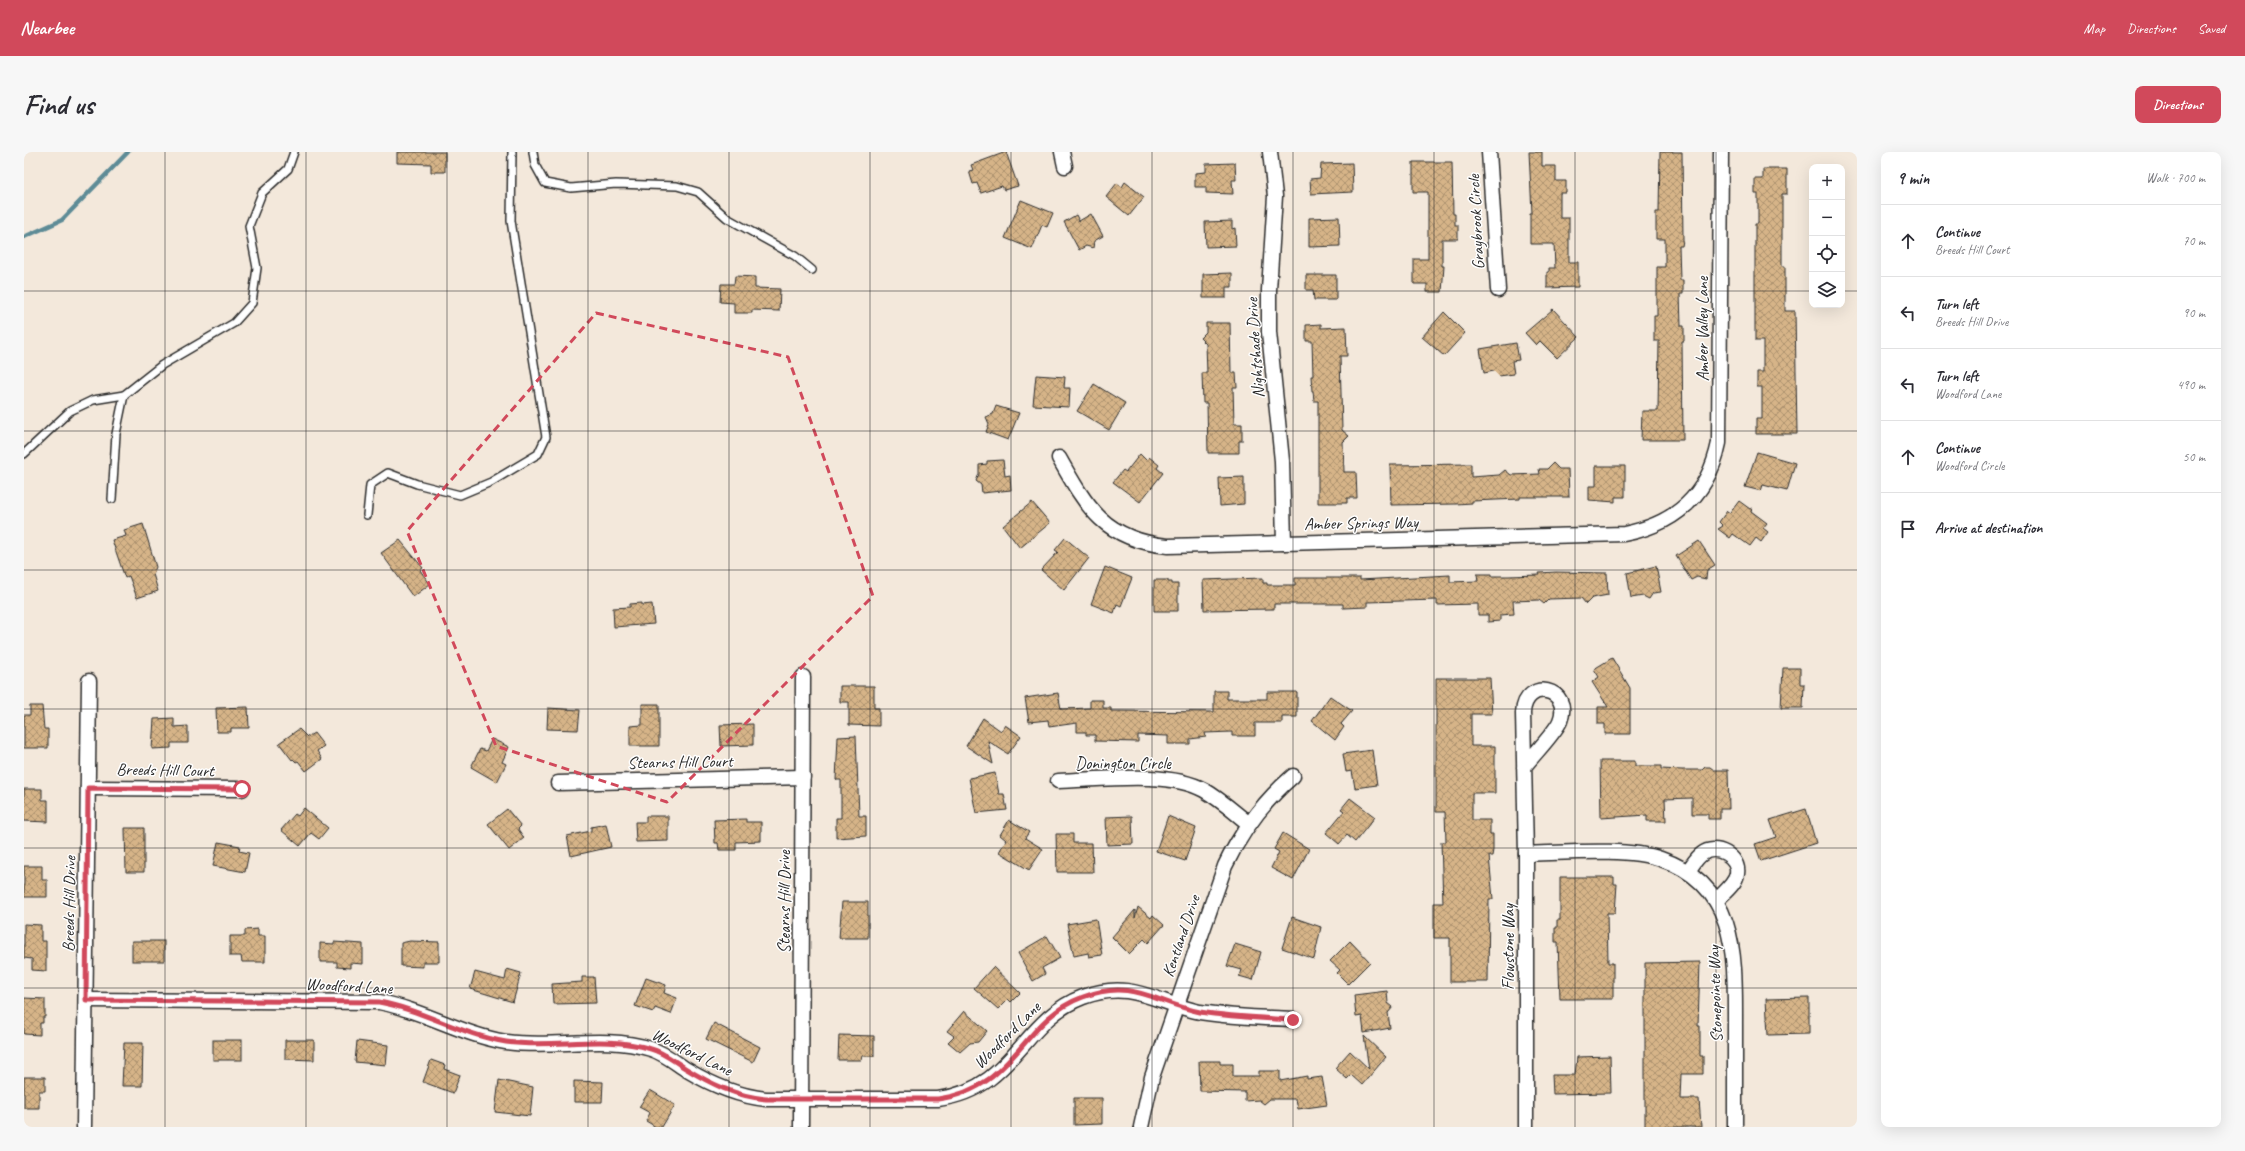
<!DOCTYPE html>
<html lang="en">
<head>
<meta charset="utf-8">
<style>
	body { margin:0; font-family:Caveat,sans-serif; background:#f7f7f7; color:#2b2b33 }
	.controls { position:absolute; right:12px; top:12px; display:grid; overflow:hidden; border-radius:8px; box-shadow:0 4px 16px #0002 }
	.controls button { width:36px; height:36px; display:grid; place-items:center; padding:0; border:0; border-bottom:1px solid #e1e1e2; background:#fff; color:#2b2b33; font:20px sans-serif }
	.stop { position:absolute; width:12px; height:12px; margin:-9px; border:3px solid #d1495b; border-radius:50%; background:#fff }
	.stop.end { background:#d1495b; border-color:#fff; box-shadow:0 1px 4px #0008 }
	.list { margin:0; padding:0; list-style:none }
	h2 { display:flex; justify-content:space-between; align-items:center; height:52px; margin:0; padding:0 16px; font-size:17px }
	h2 small { font-size:13px; font-weight:400; color:#7c7c81 }
	.list li { display:grid; grid-template-columns:26px 1fr auto; gap:12px; align-items:center; box-sizing:border-box; height:72px; padding:0 16px; border-top:1px solid #e1e1e2 }
	.list b { display:block; font-size:15px; white-space:nowrap }
	.list p { margin:0; font-size:13px; white-space:nowrap; color:#7c7c81 }
	.list em { font-size:13px; font-style:normal; color:#7c7c81 }
	.icon { flex:none; width:22px; height:22px; fill:none; stroke:currentColor; stroke-width:2; stroke-linecap:round; stroke-linejoin:round }
	.map { position:relative; flex:none; width:1833px; height:975px; overflow:hidden; border-radius:8px }
	header { display:flex; align-items:center; gap:24px; box-sizing:border-box; height:56px; padding:0 20px; background:#d1495b; color:#fff }
	header strong { font-size:19px }
	nav { display:flex; gap:22px; margin-inline-start:auto; font-size:14px }
	.intro { display:flex; align-items:center; justify-content:space-between; box-sizing:border-box; height:96px; padding:0 24px }
	h1 { margin:0; font-size:28px }
	.button { padding:10px 18px; border-radius:8px; background:#d1495b; color:#fff; font-size:14px; font-weight:700 }
	main { display:flex; gap:24px; padding:0 24px }
	aside { flex:1; background:#fff; border-radius:8px; box-shadow:0 4px 16px #0002 }
	.map>svg:first-child { display:block }
	.lines { fill:none; stroke-linecap:round; stroke-linejoin:round }
	.stream { stroke:#5d8b96; stroke-width:4.5 }
	.building { fill:url(#building-cross-hatch); stroke:#2b2b2b }
	.service-casing { stroke:#2b2b2b; stroke-width:10 }
	.minor-casing { stroke:#2b2b2b; stroke-width:17 }
	.service { stroke:#fff; stroke-width:7 }
	.minor { stroke:#fff; stroke-width:14 }
	.route { stroke:#d1495b; stroke-width:5 }
	.marked { fill:none; stroke:#d1495b; stroke-width:3; stroke-dasharray:8 5; stroke-linejoin:round }
	.grid { fill:none; stroke:#2b2b2b; stroke-width:1; stroke-opacity:0.55 }
	.labels { text-anchor:middle; dominant-baseline:central; stroke-width:3; stroke-linejoin:round; paint-order:stroke }
	.street-label { font-size:17px; fill:#2b2b2b; stroke:#fff }
</style>
</head>
<body>
<header>
<strong>Nearbee</strong>
<nav><a>Map</a><a>Directions</a><a>Saved</a></nav>
</header>
<div class="intro"><h1>Find us</h1><a class="button">Directions</a></div>
<main>
<div class="map">
<svg width="1833" height="975" viewBox="0 0 1833 975">
	<defs>
		<pattern id="building-cross-hatch" width="8" height="8" patternUnits="userSpaceOnUse"><rect width="8" height="8" fill="#d6b488"/><path d="M0 0l8 8M0 8l8-8" fill="none" stroke="#ae936f"/></pattern>
	</defs>
	<rect width="100%" height="100%" fill="#f3e8db"/>
	<filter id="ink" filterUnits="userSpaceOnUse"><feTurbulence type="fractalNoise" baseFrequency=".025" numOctaves="2"/><feDisplacementMap in="SourceGraphic" scale="8" xChannelSelector="R" yChannelSelector="G"/><feConvolveMatrix kernelMatrix="1 2 1 2 8 2 1 2 1" color-interpolation-filters="sRGB"/></filter>
	<g filter="url(#ink)">
		<g class="lines">
			<polyline class="stream" points="0,85 38,68 104,0"/>
		</g>
		<g class="building">
			<polygon points="373,0 421,0 421,20 407,20 407,12 373,11"/>
			<polygon points="982,0 994,34 980,38 978,34 957,41 953,31 949,32 945,19 949,18 947,13"/>
			<polygon points="1505,0 1518,0 1518,14 1532,14 1532,29 1542,29 1542,41 1536,41 1536,66 1545,66 1545,110 1554,110 1554,135 1523,136 1523,120 1525,120 1525,116 1531,116 1530,92 1506,92 1506,61 1508,61"/>
			<polygon points="1636,0 1658,0 1659,88 1658,94 1655,94 1656,128 1659,128 1659,142 1656,142 1657,174 1660,174 1660,189 1658,189 1659,288 1617,288 1618,259 1634,259 1635,189 1630,189 1630,164 1633,164 1633,115 1641,115 1641,87 1632,87 1632,60 1635,60"/>
			<polygon points="1389,10 1428,10 1429,62 1431,62 1431,73 1434,73 1434,87 1418,87 1418,114 1420,114 1418,140 1403,140 1403,132 1390,132 1390,107 1404,107 1404,40 1389,40"/>
			<polygon points="1211,11 1212,28 1208,28 1209,42 1182,41 1182,35 1171,35 1171,21 1182,20 1182,12"/>
			<polygon points="1328,11 1329,40 1287,42 1286,27 1296,26 1297,12"/>
			<polygon points="1739,17 1763,17 1763,42 1758,42 1758,114 1761,114 1761,159 1771,159 1773,282 1732,282 1732,267 1738,267 1738,235 1733,235 1733,220 1739,220 1739,189 1731,189 1731,72 1734,72 1734,42 1731,42 1731,27 1739,27"/>
			<polygon points="1101,30 1120,45 1105,64 1082,45 1093,31 1098,35"/>
			<polygon points="997,48 1029,61 1023,75 1018,73 1008,97 981,86"/>
			<polygon points="1067,62 1079,84 1070,89 1069,96 1062,94 1055,98 1040,70 1052,63 1055,69"/>
			<polygon points="1315,65 1316,94 1285,95 1285,66"/>
			<polygon points="1208,69 1208,77 1211,76 1212,94 1182,95 1181,70"/>
			<polygon points="1208,121 1208,135 1202,135 1202,146 1179,146 1179,122"/>
			<polygon points="1282,123 1312,123 1312,148 1290,148 1289,138 1282,138"/>
			<polygon points="711,124 731,125 731,136 756,137 755,159 728,158 728,161 710,161 710,151 696,150 697,132 710,132"/>
			<polygon points="1529,157 1555,185 1533,206 1516,189 1512,193 1501,181"/>
			<polygon points="1420,160 1441,181 1420,204 1398,185"/>
			<polygon points="1182,171 1206,171 1207,221 1212,221 1213,235 1209,235 1210,272 1218,272 1218,289 1215,289 1215,301 1184,301 1183,251 1179,251 1178,221 1183,221 1182,192 1176,186 1182,180"/>
			<polygon points="1297,172 1297,176 1322,175 1323,204 1316,204 1318,278 1325,284 1319,290 1320,320 1332,320 1333,346 1323,346 1323,351 1294,351 1294,249 1290,249 1289,239 1288,239 1287,224 1289,224 1288,189 1282,189 1282,173"/>
			<polygon points="1492,191 1495,208 1488,209 1490,222 1475,224 1470,219 1460,221 1456,197"/>
			<polygon points="1012,223 1041,225 1040,236 1046,236 1045,255 1009,253"/>
			<polygon points="1070,232 1101,251 1085,278 1053,259"/>
			<polygon points="972,254 995,261 984,288 962,280 965,272 962,265 969,262"/>
			<polygon points="1733,300 1771,311 1763,339 1739,333 1737,339 1721,335"/>
			<polygon points="1116,302 1122,308 1125,305 1135,313 1133,316 1139,321 1116,350 1089,330 1099,318 1102,320"/>
			<polygon points="979,308 981,324 986,323 987,338 958,341 957,333 952,329 955,322 955,313 963,312 963,309"/>
			<polygon points="1529,311 1535,317 1544,317 1545,345 1496,345 1496,347 1448,349 1448,351 1432,352 1367,353 1366,313 1447,312 1447,325 1475,323 1481,318 1487,323 1516,322 1515,317 1523,317"/>
			<polygon points="1572,314 1601,314 1601,345 1591,345 1591,350 1565,348 1565,334 1572,334"/>
			<polygon points="1220,325 1220,352 1196,354 1195,326"/>
			<polygon points="1715,349 1726,357 1728,356 1727,359 1743,371 1739,376 1744,380 1737,390 1732,386 1726,394 1709,382 1706,386 1694,377 1699,374 1695,370 1703,359 1706,361"/>
			<polygon points="1008,350 1026,371 996,396 979,374"/>
			<polygon points="119,372 132,415 129,422 134,439 113,446 105,424 101,426 88,388 102,384 100,378"/>
			<polygon points="1041,386 1065,406 1040,438 1017,418 1034,400 1031,398"/>
			<polygon points="376,388 399,416 396,418 406,432 389,445 357,401"/>
			<polygon points="1675,389 1691,413 1683,418 1682,427 1673,425 1667,428 1652,404"/>
			<polygon points="1632,414 1637,440 1629,441 1625,447 1619,444 1607,446 1603,421"/>
			<polygon points="1081,415 1108,426 1097,454 1093,452 1090,461 1067,452"/>
			<polygon points="1532,420 1583,421 1584,443 1568,446 1562,452 1557,446 1525,447 1520,452 1515,448 1489,449 1490,462 1476,463 1476,469 1464,470 1464,463 1454,463 1454,452 1413,453 1413,448 1343,450 1343,455 1319,456 1319,452 1250,452 1250,457 1180,458 1179,428 1239,426 1239,431 1243,431 1243,433 1271,433 1271,426 1336,426 1336,428 1426,423 1426,430 1454,429 1453,422 1468,422 1468,424 1484,424 1516,423 1515,421"/>
			<polygon points="1130,428 1144,428 1144,430 1148,430 1148,432 1154,432 1154,459 1130,459"/>
			<polygon points="618,451 618,453 628,452 630,472 590,475 589,456 606,455 606,452"/>
			<polygon points="1588,506 1606,536 1606,582 1581,582 1581,572 1574,572 1574,555 1584,555 1568,530 1575,525 1570,517"/>
			<polygon points="1759,516 1776,516 1776,532 1780,532 1779,556 1757,556"/>
			<polygon points="1412,526 1466,526 1468,562 1447,562 1447,594 1471,594 1471,641 1448,641 1448,668 1466,668 1466,682 1469,682 1469,698 1468,704 1465,704 1469,747 1465,747 1464,830 1426,830 1426,786 1410,786 1410,751 1419,751 1417,690 1422,690 1421,660 1412,660"/>
			<polygon points="816,534 850,534 850,556 855,556 855,574 825,573 825,550 816,550"/>
			<polygon points="1190,539 1203,539 1203,547 1243,547 1243,540 1273,540 1273,565 1258,565 1258,571 1231,571 1231,584 1208,584 1208,580 1181,581 1182,585 1166,587 1166,592 1144,592 1144,584 1114,583 1114,590 1071,589 1071,583 1062,583 1062,580 1053,580 1053,571 1025,575 1024,568 1005,570 1001,546 1034,541 1037,557 1066,556 1066,548 1079,548 1079,556 1087,556 1087,559 1190,560"/>
			<polygon points="1306,544 1328,559 1317,572 1320,575 1311,588 1288,569"/>
			<polygon points="618,552 635,552 635,594 606,594 606,574 618,573"/>
			<polygon points="6,554 18,554 20,577 24,577 24,596 0,596 0,563 6,563"/>
			<polygon points="224,555 225,576 207,576 207,580 193,580 192,556"/>
			<polygon points="524,556 556,558 554,578 523,577"/>
			<polygon points="150,566 150,575 164,574 164,591 147,591 147,596 128,597 130,567"/>
			<polygon points="959,566 977,579 981,573 997,584 984,602 964,589 969,612 942,594"/>
			<polygon points="729,572 729,593 697,594 696,573"/>
			<polygon points="275,577 283,585 290,581 300,594 293,599 298,607 282,619 274,609 272,610 269,607 268,608 255,591"/>
			<polygon points="832,584 835,664 842,664 842,684 812,686 812,666 817,666 817,628 812,628 814,585"/>
			<polygon points="468,587 485,595 478,610 482,612 473,630 447,615 456,597 462,599"/>
			<polygon points="1348,598 1353,633 1331,636 1328,619 1322,620 1319,602"/>
			<polygon points="1576,609 1611,609 1611,614 1637,614 1637,617 1658,618 1678,618 1681,615 1686,615 1690,618 1704,618 1705,657 1696,657 1696,667 1684,667 1684,662 1668,662 1668,646 1641,647 1642,669 1623,669 1623,663 1577,666"/>
			<polygon points="971,621 975,642 980,642 983,658 952,661 945,626"/>
			<polygon points="0,637 18,637 18,648 24,648 24,670 0,669"/>
			<polygon points="1326,646 1351,665 1331,690 1323,683 1315,692 1302,681 1320,659 1317,657"/>
			<polygon points="280,656 304,676 295,687 287,681 276,694 257,678 271,662 274,664"/>
			<polygon points="483,657 497,674 494,677 500,686 485,698 464,672"/>
			<polygon points="1782,657 1792,691 1737,709 1731,692 1752,685 1746,668"/>
			<polygon points="622,664 644,664 644,689 612,690 611,670 622,670"/>
			<polygon points="1108,664 1109,692 1083,693 1082,665"/>
			<polygon points="1144,664 1172,676 1161,709 1132,699"/>
			<polygon points="722,667 722,670 737,670 737,689 712,690 712,698 695,698 694,691 691,691 690,668"/>
			<polygon points="985,668 1005,680 1001,686 1019,697 1005,718 975,700 982,688 976,683"/>
			<polygon points="582,672 587,695 547,704 543,684 567,679 567,675"/>
			<polygon points="101,676 120,676 120,720 102,720"/>
			<polygon points="1259,681 1285,697 1269,728 1247,716 1255,700 1250,697"/>
			<polygon points="1032,682 1049,682 1049,691 1068,691 1069,720 1033,720"/>
			<polygon points="194,690 216,694 215,699 225,701 221,720 189,714"/>
			<polygon points="0,714 18,714 18,728 23,728 23,745 0,745"/>
			<polygon points="1536,725 1590,725 1590,732 1593,732 1591,761 1583,761 1584,811 1589,811 1589,847 1536,847 1534,790 1531,790 1531,776 1533,776 1533,768 1536,768"/>
			<polygon points="818,750 844,750 844,786 815,786"/>
			<polygon points="1114,755 1127,766 1129,763 1140,773 1124,791 1120,787 1105,802 1088,785 1111,758 1111,766"/>
			<polygon points="1268,765 1297,775 1290,807 1258,796"/>
			<polygon points="1072,767 1078,803 1065,805 1064,801 1050,804 1043,772"/>
			<polygon points="0,772 17,773 17,789 22,789 22,819 8,818 8,807 0,806"/>
			<polygon points="234,777 234,784 241,784 241,810 218,810 217,804 206,804 206,784 221,784 221,778"/>
			<polygon points="1023,784 1036,806 1018,816 1021,822 1009,829 994,801"/>
			<rect x="108" y="789" width="32" height="20"/>
			<polygon points="386,789 415,790 415,810 399,810 399,815 377,814 377,791"/>
			<polygon points="1326,789 1346,810 1324,832 1313,821 1316,818 1306,809"/>
			<polygon points="310,790 339,792 339,812 326,811 326,816 313,815 313,810 296,810 296,791 310,792"/>
			<polygon points="1211,792 1237,800 1229,828 1215,824 1217,818 1203,814"/>
			<polygon points="1676,810 1674,874 1676,874 1676,904 1679,904 1679,922 1657,922 1656,947 1675,947 1677,975 1621,975 1621,811"/>
			<polygon points="969,815 996,841 987,850 984,847 974,857 950,836"/>
			<polygon points="483,817 497,821 489,850 446,837 451,820 481,828"/>
			<polygon points="558,825 570,825 572,851 529,852 528,832 558,830"/>
			<polygon points="622,826 642,833 640,841 653,846 647,862 631,856 629,860 611,854"/>
			<polygon points="1363,839 1364,851 1369,855 1364,861 1366,876 1340,881 1338,864 1332,865 1330,843"/>
			<polygon points="0,846 21,847 21,865 19,865 19,871 16,871 16,883 0,882"/>
			<polygon points="1785,846 1785,882 1744,883 1742,847"/>
			<polygon points="940,859 963,879 954,890 946,891 936,900 924,890 930,884 923,879"/>
			<polygon points="690,871 736,895 729,910 682,887"/>
			<polygon points="815,883 850,884 850,904 838,904 837,908 814,908"/>
			<polygon points="1340,884 1362,905 1338,933 1327,923 1323,927 1311,916 1326,899 1345,917"/>
			<rect x="189" y="888" width="29" height="20"/>
			<polygon points="261,888 290,888 290,908 261,907"/>
			<polygon points="333,889 364,893 362,913 331,910"/>
			<polygon points="100,891 119,891 118,934 98,934"/>
			<polygon points="1586,904 1587,941 1529,942 1528,923 1551,923 1553,905"/>
			<polygon points="407,908 421,913 420,917 436,923 429,941 399,930"/>
			<polygon points="1175,909 1196,909 1196,912 1209,912 1209,924 1235,924 1235,919 1256,919 1256,929 1283,924 1283,927 1298,925 1303,953 1274,957 1272,947 1246,947 1240,952 1235,948 1221,949 1221,940 1176,939"/>
			<polygon points="0,925 21,925 21,939 15,939 15,956 0,956"/>
			<polygon points="475,928 509,935 506,964 471,960"/>
			<polygon points="550,929 579,930 578,950 550,950"/>
			<polygon points="626,938 651,953 638,975 632,975 622,969 626,961 615,955"/>
			<polygon points="1050,946 1078,946 1078,972 1050,973"/>
		</g>
		<g class="lines">
			<defs>
				<g id="service">
					<polyline points="509,0 511,13 521,31 547,36 592,32 653,34 674,40 703,66 771,104 788,118"/>
					<polyline points="0,302 46,259 69,248 100,243"/>
					<polyline points="88,347 92,282 100,243 138,213 210,171 228,151 233,116 225,74 238,41 264,17 270,0"/>
					<polyline points="343,363 346,333 364,321 393,332 436,343 467,330 514,302 522,285 487,69 488,0"/>
				</g>
				<g id="minor">
					<polyline points="1038,0 1041,14"/>
					<polyline points="1246,0 1251,44 1245,138 1245,180 1258,309 1260,391"/>
					<polyline points="1465,0 1474,138"/>
					<path d="M1035,306C1063,356 1081,388 1144,394L1600,382C1651,372 1684,344 1695,291L1697,0"/>
					<path d="M1500,615C1509,603 1531,581 1536,569C1549,536 1501,525 1499,561L1502,702V975"/>
					<path d="M1034,629C1075,628 1144,618 1180,638C1196,647 1210,660 1224,671"/>
					<polyline points="534,631 779,625"/>
					<polyline points="64,636 218,637"/>
					<path d="M1502,702C1540,701 1602,695 1637,707C1714,733 1711,805 1711,872C1711,906 1711,941 1711,975"/>
					<path d="M1664,719C1668,714 1672,706 1678,702C1691,691 1716,704 1713,722C1711,733 1699,741 1692,749"/>
					<path d="M62,848L355,850C399,858 438,883 482,890C530,897 579,882 627,897C640,901 652,911 663,918C688,933 713,944 742,947H914C991,937 997,868 1059,845C1108,827 1132,851 1176,860C1207,865 1238,866 1269,867"/>
					<polyline points="60,975 65,529"/>
					<polyline points="777,975 779,525"/>
					<path d="M1117,975L1128,925L1201,714C1218,678 1239,650 1269,624"/>
				</g>
			</defs>
			<use href="#service" class="service-casing"/>
			<use href="#minor" class="minor-casing"/>
			<use href="#service" class="service"/>
			<use href="#minor" class="minor"/>
		</g>
	</g>
	<g class="lines" filter="url(#ink)">
		<path class="route" d="M218,637L64,636L62,848L355,850C399,858 438,883 482,890C530,897 579,882 627,897C639,900 650,909 661,916C687,932 711,944 742,947H914C992,937 996,868 1059,845C1109,826 1131,851 1176,860C1207,865 1238,866 1269,868"/>
	</g>
	<path class="marked" d="M572,161L764,205L849,444L643,650L472,594L383,379Z"/>
	<path class="grid" d="M141,0V975M282,0V975M423,0V975M564,0V975M705,0V975M846,0V975M987,0V975M1128,0V975M1269,0V975M1410,0V975M1551,0V975M1692,0V975M0,139H1788M1818,139H1833M0,279H1833M0,418H1833M0,557H1833M0,696H1833M0,836H1833"/>
	<g class="labels">
		<g class="street-label">
			<text transform="translate(1452 70) rotate(-93)">Graybrook Circle</text>
			<text transform="translate(1678 177) rotate(-90)">Amber Valley Lane</text>
			<text transform="translate(1231 196) rotate(-94)">Nightshade Drive</text>
			<text transform="translate(1337 371) rotate(-1)">Amber Springs Way</text>
			<text transform="translate(656 610) rotate(-1)">Stearns Hill Court</text>
			<text x="1099" y="611">Donington Circle</text>
			<text transform="translate(141 618) rotate(1)">Breeds Hill Court</text>
			<text transform="translate(760 750) rotate(-90)">Stearns Hill Drive</text>
			<text transform="translate(45 752) rotate(-89)">Breeds Hill Drive</text>
			<text transform="translate(1157 784) rotate(-71)">Kentland Drive</text>
			<text transform="translate(1484 795) rotate(-90)">Flowstone Way</text>
			<text transform="translate(325 834) rotate(3)">Woodford Lane</text>
			<text transform="translate(1691 842) rotate(-92)">Stonepointe Way</text>
			<text transform="translate(983 883) rotate(-45)">Woodford Lane</text>
			<text transform="translate(668 900) rotate(26)">Woodford Lane</text>
		</g>
	</g>
</svg>
<div class="controls">
<button>+</button>
<button>−</button>
<button><svg class="icon" aria-label="locate" viewBox="0 0 24 24"><circle cx="12" cy="12" r="6"/><path d="M12 2v4M12 18v4M2 12h4M18 12h4"/></svg></button>
<button><svg class="icon" aria-label="layers" viewBox="0 0 24 24"><path d="M12 4l9 5-9 5-9-5zM3 14l9 5 9-5"/></svg></button>
</div>
<div class="stop" style="left:218px;top:637px"></div>
<div class="stop end" style="left:1269px;top:868px"></div>
</div>
<aside>
<h2>9 min<small>Walk · 700 m</small></h2>
<ul class="list">
<li><svg class="icon" aria-label="ahead" viewBox="0 0 24 24"><path d="M12 20V5M6 11l6-6 6 6"/></svg><div><b>Continue</b><p>Breeds Hill Court</p></div><em>70 m</em></li>
<li><svg class="icon" aria-label="left" viewBox="0 0 24 24"><path d="M17 20v-9H6M10 6l-5 5 5 5"/></svg><div><b>Turn left</b><p>Breeds Hill Drive</p></div><em>90 m</em></li>
<li><svg class="icon" aria-label="left" viewBox="0 0 24 24"><path d="M17 20v-9H6M10 6l-5 5 5 5"/></svg><div><b>Turn left</b><p>Woodford Lane</p></div><em>490 m</em></li>
<li><svg class="icon" aria-label="ahead" viewBox="0 0 24 24"><path d="M12 20V5M6 11l6-6 6 6"/></svg><div><b>Continue</b><p>Woodford Circle</p></div><em>50 m</em></li>
<li><svg class="icon" aria-label="arrive" viewBox="0 0 24 24"><path d="M6 21V4h12l-3 4 3 4H6"/></svg><div><b>Arrive at destination</b></div></li>
</ul>
</aside>
</main>
</body>
</html>
